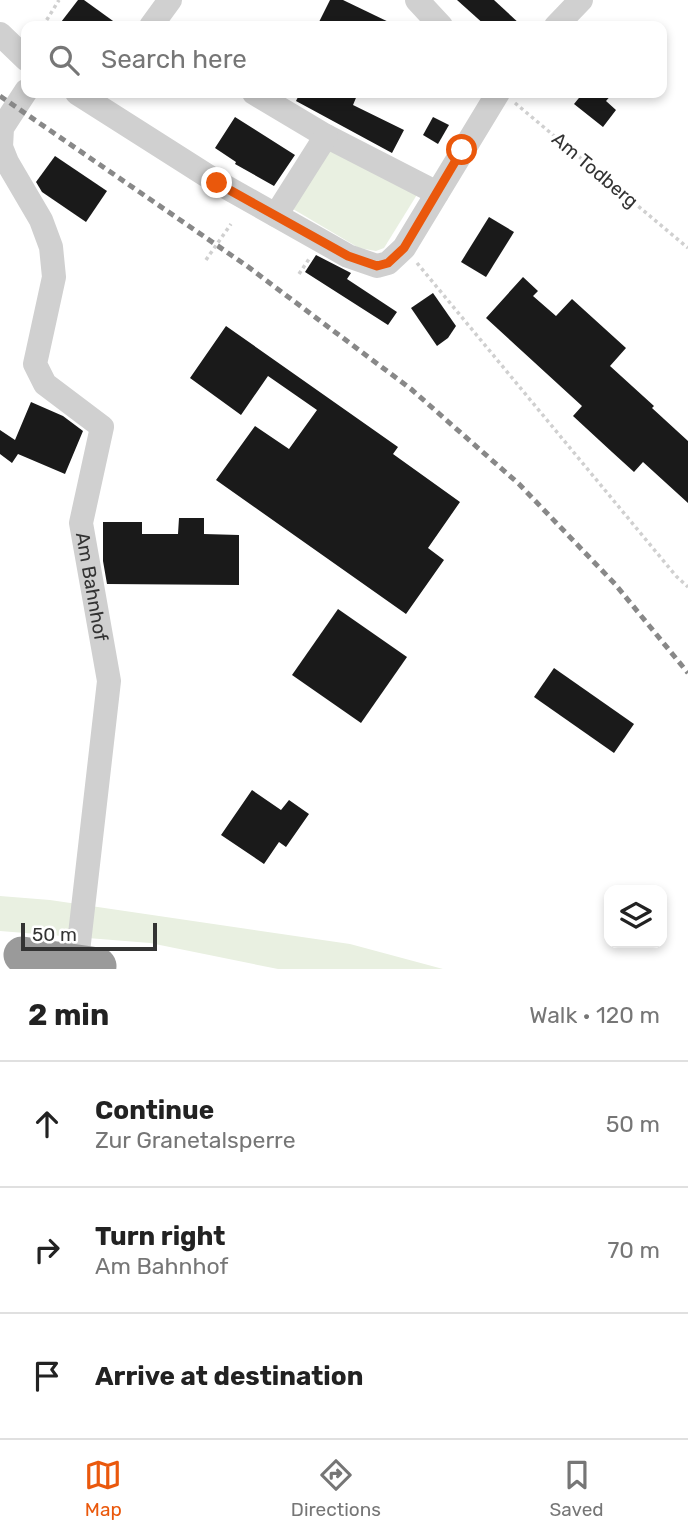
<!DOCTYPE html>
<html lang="en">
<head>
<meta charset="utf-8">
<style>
	body { margin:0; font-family:Rubik,sans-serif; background:#f2f2f2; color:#222 }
	.controls { position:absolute; right:21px; bottom:21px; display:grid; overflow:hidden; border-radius:14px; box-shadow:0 4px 10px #0003 }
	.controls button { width:63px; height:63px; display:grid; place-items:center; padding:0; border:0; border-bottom:2px solid #e0e0e0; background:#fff; color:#222; font:35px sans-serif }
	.scale { position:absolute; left:21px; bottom:18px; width:136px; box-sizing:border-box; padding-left:7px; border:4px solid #333; border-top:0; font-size:19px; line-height:24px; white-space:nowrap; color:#333; -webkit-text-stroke:5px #fff; paint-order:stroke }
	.stop { position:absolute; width:21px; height:21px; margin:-16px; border:5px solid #ea580c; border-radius:50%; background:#fff }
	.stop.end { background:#ea580c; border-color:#fff; box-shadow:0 2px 7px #0008 }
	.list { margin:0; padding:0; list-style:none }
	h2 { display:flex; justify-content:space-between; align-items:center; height:91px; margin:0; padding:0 28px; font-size:30px }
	h2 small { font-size:23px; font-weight:400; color:#767676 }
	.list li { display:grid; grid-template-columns:46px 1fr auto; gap:21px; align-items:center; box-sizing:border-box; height:126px; padding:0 28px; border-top:2px solid #e0e0e0 }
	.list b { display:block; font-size:26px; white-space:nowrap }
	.list p { margin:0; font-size:23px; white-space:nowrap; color:#767676 }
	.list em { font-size:23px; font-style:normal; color:#767676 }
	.icon { flex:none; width:38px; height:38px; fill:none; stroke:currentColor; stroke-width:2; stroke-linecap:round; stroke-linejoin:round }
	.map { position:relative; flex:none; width:688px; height:969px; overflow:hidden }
	.search { position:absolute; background:#fff; box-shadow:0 4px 10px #0003; left:21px; right:21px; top:21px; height:77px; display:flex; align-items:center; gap:18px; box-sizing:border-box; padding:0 24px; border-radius:14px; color:#767676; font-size:26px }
	.sheet { height:469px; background:#fff }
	nav { display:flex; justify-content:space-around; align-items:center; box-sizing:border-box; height:98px; border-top:2px solid #e0e0e0; background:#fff; font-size:19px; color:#767676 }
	nav a { display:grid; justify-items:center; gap:4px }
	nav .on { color:#ea580c }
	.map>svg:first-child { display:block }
	.green { fill:#e9f0e1 }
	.building { fill:#1a1a1a }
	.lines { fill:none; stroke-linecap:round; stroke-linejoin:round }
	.path { stroke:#d0d0d0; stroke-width:3.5; stroke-dasharray:3.5 3.5; stroke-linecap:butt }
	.minor { stroke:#d0d0d0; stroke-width:24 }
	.rail { stroke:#888; stroke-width:5; stroke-dasharray:7 5; stroke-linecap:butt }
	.path-bridge { stroke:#d0d0d0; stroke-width:3.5; stroke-dasharray:3.5 3.5; stroke-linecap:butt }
	.highway-bridge { stroke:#9a9a9a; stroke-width:37 }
	.route { stroke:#ea580c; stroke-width:9 }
	.labels { text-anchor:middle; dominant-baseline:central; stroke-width:7; stroke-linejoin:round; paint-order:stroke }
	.street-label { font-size:19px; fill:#333; stroke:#fff }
</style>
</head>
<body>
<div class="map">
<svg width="688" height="969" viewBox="0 0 688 969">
	<rect width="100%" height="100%" fill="#fff"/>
	<g class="green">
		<polygon points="329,147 418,193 384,248 376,251 359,248 293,209"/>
		<polygon points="0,896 50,900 350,944 443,969 278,969 150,943 0,931"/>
	</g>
	<g class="building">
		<polygon points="78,0 84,0 120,26 58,26"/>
		<polygon points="330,0 343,0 397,26 317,26"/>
		<polygon points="457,0 494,0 522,26 486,26"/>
		<polygon points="300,93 358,93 353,105 404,130 392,153 296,101"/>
		<polygon points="583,93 613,93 606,101 616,110 603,127 574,104"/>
		<polygon points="235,117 295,155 274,186 235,164 236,162 215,148"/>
		<polygon points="433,117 449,125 438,144 423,135"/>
		<polygon points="55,156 107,191 86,222 42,192 36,182"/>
		<polygon points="489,217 514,232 486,277 461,262"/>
		<polygon points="316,255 351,273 347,279 397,312 388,325 305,272"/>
		<polygon points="523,277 538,291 533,296 556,316 572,299 626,348 610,366 654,406 652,408 688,441 688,503 643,462 634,472 612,452 573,416 582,406 486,318"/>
		<polygon points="433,293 456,326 448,338 437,346 411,308"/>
		<polygon points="226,326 398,447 393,454 460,502 428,548 444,560 406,614 216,480 255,426 289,449 317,410 268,376 241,415 190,378"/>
		<polygon points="31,402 63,416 83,431 65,474 18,454 12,463 0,454 0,430 15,440"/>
		<polygon points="179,518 204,518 204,534 239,535 239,585 107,584 103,561 103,522 142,522 142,534 178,534"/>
		<polygon points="338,609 407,657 361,723 292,675"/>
		<polygon points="554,668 634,724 614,753 534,697"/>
		<polygon points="252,790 281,810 289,800 309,814 286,847 279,842 264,864 221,835"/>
	</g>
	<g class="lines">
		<g class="path">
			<polyline points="43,26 59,0"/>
			<polyline points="515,103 688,248"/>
			<polyline points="206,260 210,254"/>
			<polyline points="417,263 676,576 688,587"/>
			<polyline points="299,274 309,259"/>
		</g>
		<g class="minor">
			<polyline points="417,0 441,26"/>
			<polyline points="151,26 170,0"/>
			<polyline points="556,26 581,0"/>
			<polyline points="0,34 26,59"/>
			<path id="s1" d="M26,91L2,128L1,147L7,162L41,220L51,247L54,277L35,364L45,384L102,427L81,523L109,681L76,969"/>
			<polyline points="77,93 217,182 348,256 377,266 388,263 404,248 498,93"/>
			<polyline points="254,93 326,136 437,193"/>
			<polyline points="276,215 326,136"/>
		</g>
		<polyline class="rail" points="0,96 247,266 411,389 519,484 615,584 688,673"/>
		<polyline class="path-bridge" points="210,254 231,224"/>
		<polyline class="highway-bridge" points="22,955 98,966"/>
	</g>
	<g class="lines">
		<polyline class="route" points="217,183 348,256 377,266 388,263 404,248 462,150"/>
	</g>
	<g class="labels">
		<g class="street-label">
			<text transform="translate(595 170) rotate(40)">Am Todberg</text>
			<text stroke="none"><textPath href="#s1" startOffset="551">Am Bahnhof</textPath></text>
		</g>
	</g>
</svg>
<div class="controls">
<button><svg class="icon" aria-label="layers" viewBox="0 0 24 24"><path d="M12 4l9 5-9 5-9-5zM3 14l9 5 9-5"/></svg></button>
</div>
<div class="scale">50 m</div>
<div class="stop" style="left:462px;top:150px"></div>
<div class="stop end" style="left:217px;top:183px"></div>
<div class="search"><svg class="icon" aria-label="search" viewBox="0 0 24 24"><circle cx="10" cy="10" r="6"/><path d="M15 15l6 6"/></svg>Search here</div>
</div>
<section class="sheet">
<h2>2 min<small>Walk · 120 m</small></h2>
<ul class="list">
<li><svg class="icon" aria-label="ahead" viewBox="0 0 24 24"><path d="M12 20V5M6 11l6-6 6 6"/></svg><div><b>Continue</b><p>Zur Granetalsperre</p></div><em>50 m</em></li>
<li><svg class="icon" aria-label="right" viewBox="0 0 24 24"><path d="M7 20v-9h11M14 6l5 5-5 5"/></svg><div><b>Turn right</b><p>Am Bahnhof</p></div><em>70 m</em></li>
<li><svg class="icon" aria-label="arrive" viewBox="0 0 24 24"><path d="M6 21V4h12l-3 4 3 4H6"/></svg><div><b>Arrive at destination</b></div></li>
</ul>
</section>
<nav>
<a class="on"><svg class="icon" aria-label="map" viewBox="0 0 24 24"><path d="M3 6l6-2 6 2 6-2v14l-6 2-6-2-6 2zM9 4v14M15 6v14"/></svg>Map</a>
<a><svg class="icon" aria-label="directions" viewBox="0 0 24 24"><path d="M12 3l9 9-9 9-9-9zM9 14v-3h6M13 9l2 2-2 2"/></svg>Directions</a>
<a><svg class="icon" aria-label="saved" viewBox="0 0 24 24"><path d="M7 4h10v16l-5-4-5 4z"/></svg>Saved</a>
</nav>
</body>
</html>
